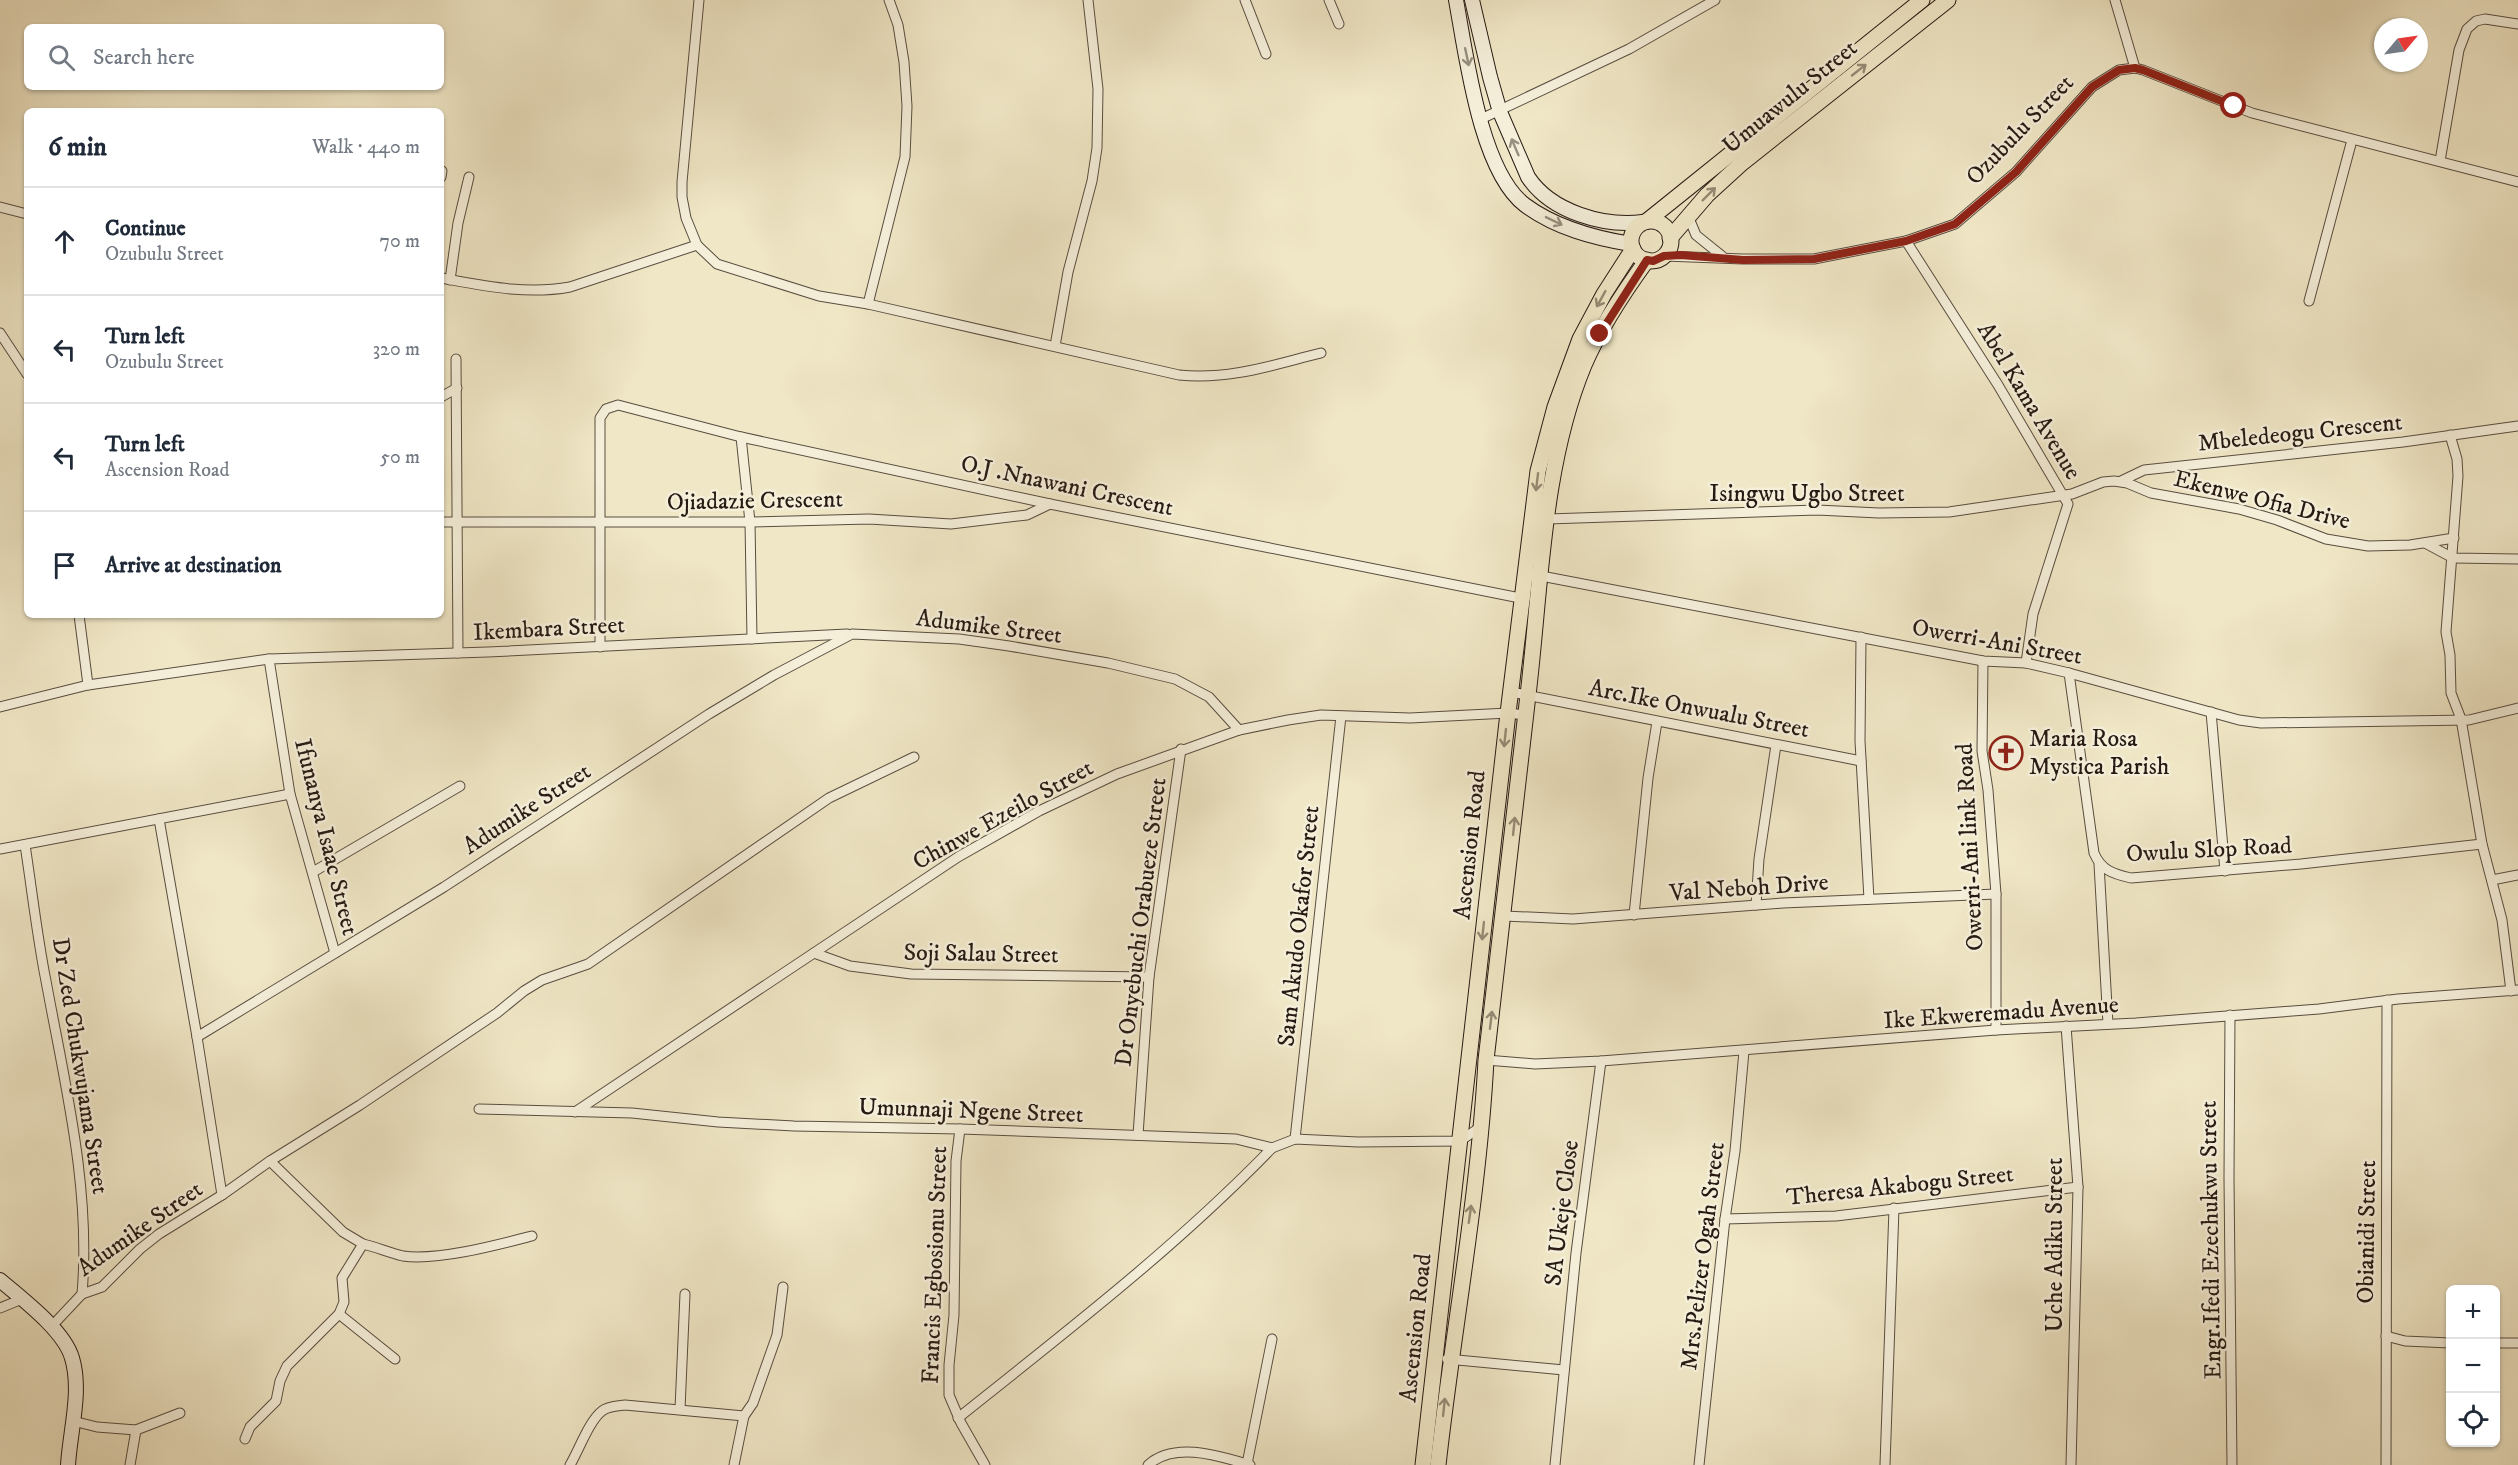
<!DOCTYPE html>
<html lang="en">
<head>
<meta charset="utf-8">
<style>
	body { margin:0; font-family:"IM FELL DW Pica",serif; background:#f6f6f7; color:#1f2937 }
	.controls { position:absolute; right:18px; bottom:18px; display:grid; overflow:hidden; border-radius:9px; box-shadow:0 2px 4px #0004 }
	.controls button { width:54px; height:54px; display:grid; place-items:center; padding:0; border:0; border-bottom:2px solid #e0e1e3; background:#fff; color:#1f2937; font:30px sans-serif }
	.compass { position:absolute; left:2374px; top:18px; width:54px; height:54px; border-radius:50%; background:#fff; box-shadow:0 2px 4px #0004; rotate:61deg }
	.stop { position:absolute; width:18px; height:18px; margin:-14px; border:4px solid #8f2418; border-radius:50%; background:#fff }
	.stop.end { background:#8f2418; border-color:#fff; box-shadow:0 2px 6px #0008 }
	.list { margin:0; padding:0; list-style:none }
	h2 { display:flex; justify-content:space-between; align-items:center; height:78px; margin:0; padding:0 24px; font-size:26px }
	h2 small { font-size:20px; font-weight:400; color:#747a83 }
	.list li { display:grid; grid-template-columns:39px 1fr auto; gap:18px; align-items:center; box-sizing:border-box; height:108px; padding:0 24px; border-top:2px solid #e0e1e3 }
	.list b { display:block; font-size:22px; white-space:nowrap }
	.list p { margin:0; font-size:20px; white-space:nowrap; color:#747a83 }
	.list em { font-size:20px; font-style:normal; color:#747a83 }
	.icon { flex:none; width:33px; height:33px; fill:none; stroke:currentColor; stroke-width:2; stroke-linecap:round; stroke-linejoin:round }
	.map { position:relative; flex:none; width:2518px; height:1465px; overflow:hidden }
	.search { position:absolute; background:#fff; box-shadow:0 2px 4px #0004; left:24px; top:24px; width:420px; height:66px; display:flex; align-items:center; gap:15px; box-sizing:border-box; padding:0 21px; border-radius:9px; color:#747a83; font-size:22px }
	.panel { position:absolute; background:#fff; box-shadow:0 2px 4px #0004; left:24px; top:108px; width:420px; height:510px; border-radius:9px }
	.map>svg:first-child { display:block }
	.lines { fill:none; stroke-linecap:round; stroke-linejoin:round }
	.street-casing { stroke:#594d40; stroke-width:11 }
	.secondary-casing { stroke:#271a13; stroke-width:16 }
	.primary-casing { stroke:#271a13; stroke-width:17 }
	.street { stroke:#f5efda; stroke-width:9 }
	.secondary { stroke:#f5efda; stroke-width:14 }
	.primary { stroke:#f0e7c6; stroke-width:15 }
	.oneway { stroke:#988f80 }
	.oneway2 { stroke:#968b75 }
	.route { stroke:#8f2418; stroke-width:8 }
	.labels { text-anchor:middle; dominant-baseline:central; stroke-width:5; stroke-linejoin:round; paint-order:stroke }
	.street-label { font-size:24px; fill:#271a13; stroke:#f5efda }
	.poi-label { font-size:24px; fill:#271a13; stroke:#f5efda; text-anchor:start }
</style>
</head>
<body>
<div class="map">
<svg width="2518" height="1465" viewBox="0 0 2518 1465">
	<rect width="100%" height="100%" fill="#f0e7c6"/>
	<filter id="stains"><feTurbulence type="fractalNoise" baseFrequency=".00333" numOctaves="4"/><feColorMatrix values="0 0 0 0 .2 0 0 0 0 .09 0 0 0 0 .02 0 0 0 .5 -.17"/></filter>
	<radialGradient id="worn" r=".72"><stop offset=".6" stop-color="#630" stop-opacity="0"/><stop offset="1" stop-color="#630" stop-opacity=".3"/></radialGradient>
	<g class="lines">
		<defs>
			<g id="street">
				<path d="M699,0L682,182V197L686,218L697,245L717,264L819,296L868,304L1179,375C1231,380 1272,365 1321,353"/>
				<polyline points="1245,0 1266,54"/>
				<polyline points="1329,0 1339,24"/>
				<polyline points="2115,0 2135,68"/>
				<polyline points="1481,119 1629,49 1715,0"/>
				<polyline points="2440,161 2459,50 2467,29 2476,21 2485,19 2518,24"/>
				<polyline points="441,177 442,171"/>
				<polyline points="0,207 27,214"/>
				<polyline points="1688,216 1696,235 1722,256"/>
				<polyline points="1906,241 1998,385 2068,504 2033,614 2026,663"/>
				<polyline points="1664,256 1743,259 1814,259 1906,241 1955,224 2016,172 2092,87 2119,70 2135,68 2143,70 2252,113 2518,182"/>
				<path d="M441,278C485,286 526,295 570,287L697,245"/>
				<polyline points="450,280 458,223 469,177"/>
				<polyline points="2309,301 2352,140"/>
				<polyline points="868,304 905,157 907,106 904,62 898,25 889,0"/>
				<polyline points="0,333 27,374"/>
				<polyline points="1055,346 1068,272 1092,181 1097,148 1098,89 1088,0"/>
				<polyline points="456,359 458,653"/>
				<polyline points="441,397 457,388"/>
				<polyline points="2450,435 2457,459 2458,476 2446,632 2450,655 2451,693 2461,719 2482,844 2502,920 2511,991"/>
				<polyline points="741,437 750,522 752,639"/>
				<polyline points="2121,481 2144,470 2403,442 2518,426"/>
				<polyline points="1548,519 1817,510 1879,513 1949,512 2072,494 2103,482 2114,481 2127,483 2151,493 2239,509 2277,520 2326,539 2368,546 2410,545 2454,538"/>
				<polyline points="441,522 750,522 869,519 951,524 1027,515 1050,504"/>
				<polyline points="2425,543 2453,558 2518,559"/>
				<polyline points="1536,575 1983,661 2026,663 2069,673 2239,720 2261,723 2469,720 2518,708"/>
				<polyline points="79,615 88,685"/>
				<polyline points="1861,637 1860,741 1869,899"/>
				<polyline points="600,647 600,418 606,409 618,405 741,437 1050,504 1525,599"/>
				<polyline points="269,659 290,794 335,953"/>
				<polyline points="1983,661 1982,751 1988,790 1996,894 1996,1030"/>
				<path d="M2069,673L2094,853C2101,870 2113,874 2131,878L2301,864L2482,844"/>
				<polyline points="1511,692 1861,761"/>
				<polyline points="0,707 88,685 269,659 488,652 847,634"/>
				<polyline points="2211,712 2225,871"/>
				<polyline points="159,819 197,1037"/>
				<path d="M25,845C32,890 37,936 46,981C65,1085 91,1188 82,1294"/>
				<polyline points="0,849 290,794"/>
				<polyline points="2099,864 2108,1024"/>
				<polyline points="313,872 460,786"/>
				<polyline points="2492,880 2518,875"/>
				<polyline points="1756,905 1759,859 1776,745"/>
				<polyline points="1634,915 1648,778 1657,722"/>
				<polyline points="1504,916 1573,919 1783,903 1996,894"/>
				<polyline points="814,953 850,966 911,974 1149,977"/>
				<polyline points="2230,1015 2229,1178 2232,1465"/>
				<polyline points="2066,1026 2078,1187 2071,1465"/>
				<polyline points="1486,1060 1535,1064 1601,1061 1996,1030 2136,1023 2319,1009 2398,999 2518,990"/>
				<polyline points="479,1109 632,1113 718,1122 794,1126 960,1129 1236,1139 1272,1148 1295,1139 1358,1142 1460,1141 1482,1126"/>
				<polyline points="575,1112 958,857 1039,811 1117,774 1239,730 1288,720 1321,715 1410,718 1508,713 1525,715"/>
				<polyline points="960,1129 956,1161 954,1315 949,1365 949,1395 961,1423 985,1465"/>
				<polyline points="1138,1135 1149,977 1181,749"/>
				<polyline points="1295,1139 1341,716"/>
				<polyline points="222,1195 270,1161 360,1105 497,1013 524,991 542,980 588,964 829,798 914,757"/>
				<polyline points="1725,1219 1836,1216 2078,1187"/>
				<path d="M363,1244C376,1247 390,1253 403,1256C438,1261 497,1245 532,1236"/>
				<polyline points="0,1308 22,1299"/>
				<polyline points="339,1314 395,1359"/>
				<polyline points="51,1327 82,1294 102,1287 140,1249 159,1234 222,1195 197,1037 444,887 709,714 774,675 852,634 959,639 1009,646 1108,663 1175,679 1209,697 1239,730"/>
				<polyline points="2386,1336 2405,1341 2450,1343"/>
				<polyline points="2496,1343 2518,1343"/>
				<polyline points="1447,1359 1564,1370"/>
				<polyline points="680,1409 685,1294"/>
				<path d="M958,1418C1067,1331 1175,1248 1272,1148"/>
				<polyline points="73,1421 97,1427 136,1430 180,1413"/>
				<polyline points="245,1439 250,1427 276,1401 280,1381 287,1366 339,1314 344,1302 342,1278 363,1244 343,1232 270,1161"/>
				<polyline points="1247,1464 1272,1339"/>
				<polyline points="130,1465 136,1430"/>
				<path d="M570,1465C579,1450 589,1421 602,1411C608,1406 618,1406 625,1405L744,1416"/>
				<polyline points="734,1465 744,1416 753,1403 777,1335 783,1287"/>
				<path d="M1148,1465C1175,1441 1219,1456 1250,1465"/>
				<polyline points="1555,1465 1576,1253 1601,1061"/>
				<polyline points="1699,1465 1725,1219 1735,1151 1744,1051"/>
				<polyline points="1885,1465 1894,1208"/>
				<polyline points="2386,1465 2387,1000"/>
			</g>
			<g id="secondary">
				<path d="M1456,0C1466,54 1480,171 1525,205C1556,228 1594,238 1631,244"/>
				<path d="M1472,0L1490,77L1500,112L1528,177C1551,212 1604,227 1643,222"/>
				<path d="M0,1280C22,1299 64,1330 72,1358C82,1391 70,1431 68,1465"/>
			</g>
			<g id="primary">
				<polyline points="1647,221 1922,0"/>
				<circle cx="1651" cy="241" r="20"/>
				<polyline points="1670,238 1707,195 1742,163 1948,0"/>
				<polyline points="1423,1465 1508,713 1538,471 1555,407 1580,339 1604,294 1633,249"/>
				<path d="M1438,1465C1453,1330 1479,1195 1486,1060C1501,938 1514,816 1528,695C1541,587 1542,466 1584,365C1600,328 1623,293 1647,260"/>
			</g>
		</defs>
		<use href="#street" class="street-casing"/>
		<use href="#secondary" class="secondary-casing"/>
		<use href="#primary" class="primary-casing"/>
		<use href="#street" class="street"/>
		<use href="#secondary" class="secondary"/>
		<use href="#primary" class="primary"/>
	</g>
	<defs><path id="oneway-shaft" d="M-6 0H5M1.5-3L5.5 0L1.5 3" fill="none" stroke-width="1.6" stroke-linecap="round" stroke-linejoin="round" transform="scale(1.5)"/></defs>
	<g class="oneway">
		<use href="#oneway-shaft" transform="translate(1467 57) rotate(78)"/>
		<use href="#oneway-shaft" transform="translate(1515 147) rotate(-113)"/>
		<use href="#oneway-shaft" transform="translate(1554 221) rotate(26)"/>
	</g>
	<g class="oneway2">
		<use href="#oneway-shaft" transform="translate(1859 70) rotate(-38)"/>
		<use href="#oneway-shaft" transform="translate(1709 194) rotate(-45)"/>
		<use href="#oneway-shaft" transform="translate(1601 299) rotate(119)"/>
		<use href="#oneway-shaft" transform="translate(1537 482) rotate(97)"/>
		<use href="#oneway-shaft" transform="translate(1505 738) rotate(96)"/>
		<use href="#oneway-shaft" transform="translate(1514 826) rotate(-84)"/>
		<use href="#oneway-shaft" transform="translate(1483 931) rotate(96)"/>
		<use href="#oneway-shaft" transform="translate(1491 1020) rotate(-83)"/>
		<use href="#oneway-shaft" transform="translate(1470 1214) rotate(-82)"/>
		<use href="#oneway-shaft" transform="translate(1444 1407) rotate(-84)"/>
	</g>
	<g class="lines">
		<polyline class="route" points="1600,334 1647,260 1653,261 1664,256 1681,255 1743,260 1814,259 1906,241 1955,224 2016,172 2092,87 2119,70 2135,68 2143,70 2234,106"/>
	</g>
	<defs>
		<symbol id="church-ring" viewBox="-11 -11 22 22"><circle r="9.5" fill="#f5efda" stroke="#8f2418" stroke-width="1.5"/><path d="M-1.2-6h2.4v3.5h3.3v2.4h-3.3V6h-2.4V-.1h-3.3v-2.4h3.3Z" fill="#8f2418"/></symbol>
	</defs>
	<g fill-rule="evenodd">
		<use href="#church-ring" x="1987" y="734" width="38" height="38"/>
	</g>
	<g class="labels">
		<g class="street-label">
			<text transform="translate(1790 97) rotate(-39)">Umuawulu Street</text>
			<text transform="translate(2020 130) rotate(-46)">Ozubulu Street</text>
			<text transform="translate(2029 401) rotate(59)">Abel Kama Avenue</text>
			<text transform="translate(2300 433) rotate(-6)">Mbeledeogu Crescent</text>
			<text transform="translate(1067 486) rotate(12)">O.J .Nnawani Crescent</text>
			<text x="1807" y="494">Isingwu Ugbo Street</text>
			<text transform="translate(2262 500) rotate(14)">Ekenwe Ofia Drive</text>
			<text transform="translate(755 501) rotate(-1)">Ojiadazie Crescent</text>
			<text transform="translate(989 627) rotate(7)">Adumike Street</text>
			<text transform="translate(549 629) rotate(-3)">Ikembara Street</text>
			<text transform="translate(1997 642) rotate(10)">Owerri-Ani Street</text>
			<text transform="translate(1699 709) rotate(11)">Arc.Ike Onwualu Street</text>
			<text transform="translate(527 809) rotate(-33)">Adumike Street</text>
			<text transform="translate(1003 815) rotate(-29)">Chinwe Ezeilo Street</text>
			<text transform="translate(326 837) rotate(76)">Ifunanya Isaac Street</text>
			<text transform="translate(1470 845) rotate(-84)">Ascension Road</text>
			<text transform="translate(1970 847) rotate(-93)">Owerri-Ani link Road</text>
			<text transform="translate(2209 850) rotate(-3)">Owulu Slop Road</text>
			<text transform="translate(1749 888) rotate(-4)">Val Neboh Drive</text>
			<text transform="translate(1141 922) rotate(-83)">Dr Onyebuchi Orabueze Street</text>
			<text transform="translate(1299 926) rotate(-84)">Sam Akudo Okafor Street</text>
			<text transform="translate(981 954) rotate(1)">Soji Salau Street</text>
			<text transform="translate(2001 1013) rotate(-4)">Ike Ekweremadu Avenue</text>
			<text transform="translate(80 1066) rotate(81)">Dr Zed Chukwujama Street</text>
			<text transform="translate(971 1111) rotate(2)">Umunnaji Ngene Street</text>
			<text transform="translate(1900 1186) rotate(-6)">Theresa Akabogu Street</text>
			<text transform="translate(1562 1213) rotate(-83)">SA Ukeje Close</text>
			<text transform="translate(140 1229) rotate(-35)">Adumike Street</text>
			<text transform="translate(2367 1232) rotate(-89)">Obianidi Street</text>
			<text transform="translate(2211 1240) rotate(-91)">Engr.Ifedi Ezechukwu Street</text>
			<text transform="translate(2055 1245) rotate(-90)">Uche Adiku Street</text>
			<text transform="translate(1703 1256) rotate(-83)">Mrs.Pelizer Ogah Street</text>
			<text transform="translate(935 1265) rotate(-88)">Francis Egbosionu Street</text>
			<text transform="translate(1416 1328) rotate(-84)">Ascension Road</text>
		</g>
		<g class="poi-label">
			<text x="2029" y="739">Maria Rosa<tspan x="2029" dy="28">Mystica Parish</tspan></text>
		</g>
	</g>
	<rect width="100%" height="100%" filter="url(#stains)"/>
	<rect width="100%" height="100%" fill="url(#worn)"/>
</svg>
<div class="controls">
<button>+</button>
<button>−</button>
<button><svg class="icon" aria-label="locate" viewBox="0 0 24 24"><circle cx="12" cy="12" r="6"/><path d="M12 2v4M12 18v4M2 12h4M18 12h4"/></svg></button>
</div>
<svg class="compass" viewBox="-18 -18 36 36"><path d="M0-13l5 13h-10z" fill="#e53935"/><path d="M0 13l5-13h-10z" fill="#747a83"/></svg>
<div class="stop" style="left:2234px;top:106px"></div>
<div class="stop end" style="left:1600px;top:334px"></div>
<div class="search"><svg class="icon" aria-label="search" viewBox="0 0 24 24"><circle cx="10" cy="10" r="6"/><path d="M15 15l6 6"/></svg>Search here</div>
<section class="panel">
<h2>6 min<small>Walk · 440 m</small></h2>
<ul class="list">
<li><svg class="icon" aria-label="ahead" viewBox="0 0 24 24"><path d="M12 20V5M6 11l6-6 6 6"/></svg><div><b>Continue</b><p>Ozubulu Street</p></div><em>70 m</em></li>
<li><svg class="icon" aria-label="left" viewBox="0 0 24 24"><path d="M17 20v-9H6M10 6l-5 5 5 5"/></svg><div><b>Turn left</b><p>Ozubulu Street</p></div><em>320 m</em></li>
<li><svg class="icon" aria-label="left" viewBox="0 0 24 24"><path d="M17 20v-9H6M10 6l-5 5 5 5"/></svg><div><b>Turn left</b><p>Ascension Road</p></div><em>50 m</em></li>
<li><svg class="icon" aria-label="arrive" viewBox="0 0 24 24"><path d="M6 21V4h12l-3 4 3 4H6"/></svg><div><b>Arrive at destination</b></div></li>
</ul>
</section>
</div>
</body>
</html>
